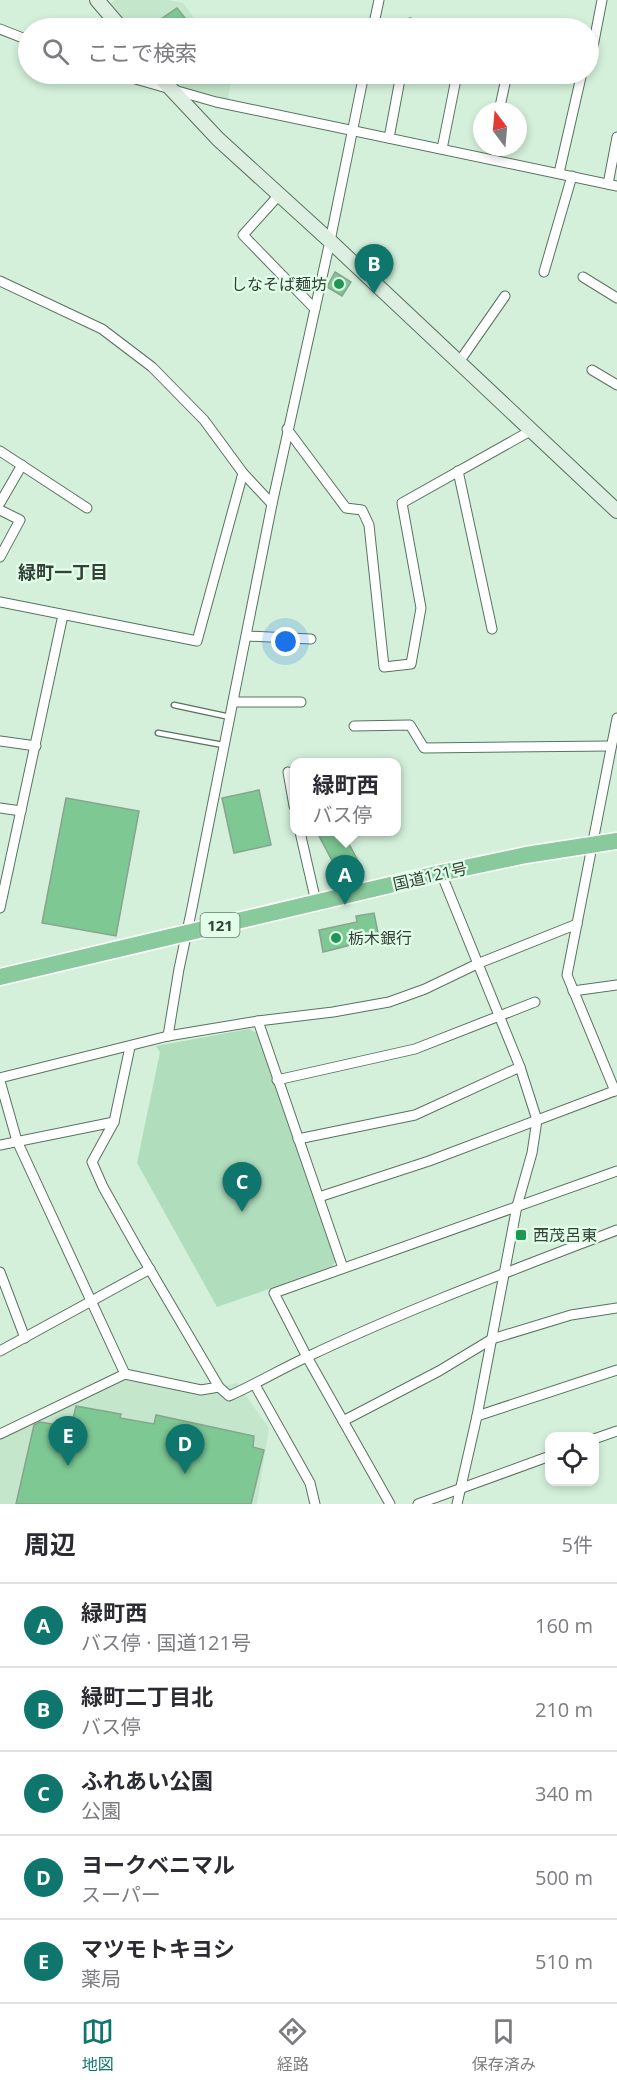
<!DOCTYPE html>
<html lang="ja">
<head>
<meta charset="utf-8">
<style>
	body { margin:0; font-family:"Open Sans","Noto Sans JP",sans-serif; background:#f2f2f3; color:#2b2b33 }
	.controls { position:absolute; right:18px; bottom:18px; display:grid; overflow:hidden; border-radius:12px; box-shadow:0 3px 9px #0003 }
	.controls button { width:54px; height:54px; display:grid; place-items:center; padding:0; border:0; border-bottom:2px solid #e1e1e2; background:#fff; color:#2b2b33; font:30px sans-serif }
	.compass { position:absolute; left:473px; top:102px; width:54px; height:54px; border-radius:50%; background:#fff; box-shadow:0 3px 9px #0003; rotate:344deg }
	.you { position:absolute; left:286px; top:642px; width:21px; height:21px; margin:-15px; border:4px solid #fff; border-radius:50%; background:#1a73e8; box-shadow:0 0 0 9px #1a73e833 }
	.badge { display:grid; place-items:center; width:39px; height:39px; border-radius:50%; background:#0f766e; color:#fff; font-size:20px; font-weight:700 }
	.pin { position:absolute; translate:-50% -50px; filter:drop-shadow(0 2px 3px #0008) }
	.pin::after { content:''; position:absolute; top:32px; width:21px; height:18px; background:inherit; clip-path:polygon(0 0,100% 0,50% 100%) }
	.popup { position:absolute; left:290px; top:758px; width:111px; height:78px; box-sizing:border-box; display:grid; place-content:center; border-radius:12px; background:#fff; filter:drop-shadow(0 2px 4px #0005); font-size:20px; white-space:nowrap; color:#7c7c81 }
	.popup b { font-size:22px; color:#2b2b33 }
	.popup::after { content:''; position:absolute; left:50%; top:100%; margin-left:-12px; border:12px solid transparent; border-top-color:#fff }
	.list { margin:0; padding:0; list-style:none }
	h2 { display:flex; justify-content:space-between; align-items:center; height:78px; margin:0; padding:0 24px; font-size:26px }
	h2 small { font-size:20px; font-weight:400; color:#7c7c81 }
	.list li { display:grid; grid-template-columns:39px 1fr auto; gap:18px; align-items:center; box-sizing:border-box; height:84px; padding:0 24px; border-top:2px solid #e1e1e2 }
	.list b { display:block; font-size:22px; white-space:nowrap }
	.list p { margin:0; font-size:20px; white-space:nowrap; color:#7c7c81 }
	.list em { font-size:20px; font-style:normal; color:#7c7c81 }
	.icon { flex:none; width:33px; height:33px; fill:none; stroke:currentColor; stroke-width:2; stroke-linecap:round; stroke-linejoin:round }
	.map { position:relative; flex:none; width:617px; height:1504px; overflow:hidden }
	.search { position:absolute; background:#fff; box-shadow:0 3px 9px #0003; left:18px; right:18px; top:18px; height:66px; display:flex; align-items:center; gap:15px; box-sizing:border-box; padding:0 21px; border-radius:33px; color:#7c7c81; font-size:22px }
	.sheet { height:498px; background:#fff }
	nav { display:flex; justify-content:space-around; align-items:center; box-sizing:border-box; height:84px; border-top:2px solid #e1e1e2; background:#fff; font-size:16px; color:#7c7c81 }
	nav a { display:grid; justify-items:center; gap:3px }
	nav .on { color:#0f766e }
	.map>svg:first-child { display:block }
	.built { fill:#c4e7cc }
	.green { fill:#b0debc }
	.building { fill:#7dc893; stroke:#88a38f; stroke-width:1.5 }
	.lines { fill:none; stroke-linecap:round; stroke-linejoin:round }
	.lane-casing { stroke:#59725f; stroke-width:7 }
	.street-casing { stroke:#59725f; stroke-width:11 }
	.secondary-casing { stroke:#59725f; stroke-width:16 }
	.highway-casing { stroke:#fff; stroke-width:19 }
	.lane { stroke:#fff; stroke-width:4.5 }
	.street { stroke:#fff; stroke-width:9 }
	.secondary { stroke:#dcefe1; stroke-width:14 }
	.highway { stroke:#89ca9c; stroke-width:16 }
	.poi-dot { fill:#1f9754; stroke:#e1fee8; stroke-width:2 }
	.labels { text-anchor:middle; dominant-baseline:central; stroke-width:4.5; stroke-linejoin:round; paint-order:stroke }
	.shield { fill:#e1fee8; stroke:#69796d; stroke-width:1.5 }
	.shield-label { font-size:15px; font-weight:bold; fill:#354038 }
	.poi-label { font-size:16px; fill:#354038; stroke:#e1fee8; text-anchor:start }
	.street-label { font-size:16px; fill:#354038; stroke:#e1fee8 }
	.neighbourhood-label { font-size:18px; font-weight:bold; fill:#354038; stroke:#e1fee8 }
</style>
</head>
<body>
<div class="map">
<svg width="617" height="1504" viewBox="0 0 617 1504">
	<rect width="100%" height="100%" fill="#d4f0db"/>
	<g class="built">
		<polygon points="115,0 168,0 183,3 202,28 128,28 109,4"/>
		<polygon points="164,74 232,74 228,99 173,85"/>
		<polygon points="126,1380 201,1392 237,1383 269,1428 257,1504 0,1504 0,1440"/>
	</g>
	<polygon class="green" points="249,1029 259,1034 336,1260 332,1267 217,1307 137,1163 160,1052 156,1046"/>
	<g class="building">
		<polygon points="177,8 193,28 168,28 161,19"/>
		<polygon points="335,272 351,282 342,296 327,287"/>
		<polygon points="259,790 271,845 234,853 222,798"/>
		<polygon points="66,798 139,811 116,936 42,923"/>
		<polygon points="328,831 342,831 364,872 344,883 319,836"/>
		<polygon points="374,913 379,938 323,952 319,930 357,922 356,916"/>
		<polygon points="76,1406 121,1414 120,1418 154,1424 156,1415 254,1436 253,1447 264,1450 251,1504 16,1504 34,1425 40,1422 71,1427"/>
	</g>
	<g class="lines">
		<defs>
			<g id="lane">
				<polyline points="174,705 230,717"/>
				<polyline points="158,733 223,745"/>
			</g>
			<g id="street">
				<polyline points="373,28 379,0"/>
				<polyline points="409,28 410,23"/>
				<polyline points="0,29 28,40"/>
				<polyline points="591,57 602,0"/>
				<polyline points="118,74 216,102 617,186"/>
				<polyline points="499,111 507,74"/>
				<polyline points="389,138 401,74"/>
				<polyline points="442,149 457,74"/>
				<polyline points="559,173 581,77"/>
				<polyline points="608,184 617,137"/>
				<polyline points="279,195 243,235 315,309"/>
				<polyline points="544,272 572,176"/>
				<polyline points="583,277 617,298"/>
				<polyline points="0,281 102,329 152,367 204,420 243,473 272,504"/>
				<polyline points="459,362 505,296"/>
				<polyline points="592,370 617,385"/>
				<polyline points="287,429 346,508 362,510 369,525 384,667 411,664 421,608 402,503 532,430"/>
				<polyline points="0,451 87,508"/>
				<polyline points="458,471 492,629"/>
				<polyline points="0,503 22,465"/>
				<polyline points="0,510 20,520 0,557"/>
				<polyline points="0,602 197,641 243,473"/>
				<polyline points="247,636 311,639"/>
				<polyline points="233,702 301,702"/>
				<polyline points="354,726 410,725 424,748 611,746"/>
				<polyline points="0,741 36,746"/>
				<polyline points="288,772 294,806"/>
				<polyline points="0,808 21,811"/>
				<polyline points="300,832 316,902"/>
				<polyline points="441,873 520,1067 537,1120 532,1153 517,1206 477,1416 457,1504"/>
				<polyline points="0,908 63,615"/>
				<polyline points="573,991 617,985"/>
				<polyline points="258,1021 343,1268"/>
				<polyline points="168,1036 179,969 192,908 272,504 330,241 364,74"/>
				<path d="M130,1047L114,1122L92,1162L103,1187L139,1251L219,1387L229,1396C256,1384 281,1369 307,1357C408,1309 513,1270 617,1230"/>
				<polyline points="0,1078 168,1036 258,1021 333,1012 389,1002 425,989 477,964 577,924"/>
				<polyline points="277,1080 415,1049 535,1002"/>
				<polyline points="0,1081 17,1141 125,1374"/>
				<polyline points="615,1091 567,975 617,718"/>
				<polyline points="298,1139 415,1115 520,1067"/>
				<polyline points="0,1145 114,1122"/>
				<polyline points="319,1197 429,1161 617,1090"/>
				<polyline points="0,1272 25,1338"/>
				<polyline points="0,1351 150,1269"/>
				<polyline points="255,1385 310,1483 315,1504"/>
				<polyline points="477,1416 617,1370"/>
				<polyline points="343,1421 439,1371 492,1339 571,1315 617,1308"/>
				<polyline points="0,1434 125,1374 201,1390 219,1387"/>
				<polyline points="594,1439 617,1431"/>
				<polyline points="390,1504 307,1357 274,1293 617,1171"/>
				<polyline points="418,1504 550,1456"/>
			</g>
			<g id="secondary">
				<polyline points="97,0 121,28"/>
				<polyline points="157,74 218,139 330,241 617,511"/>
			</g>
			<polyline id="highway" points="0,977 441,873 526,855 617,841"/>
		</defs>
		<use href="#lane" class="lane-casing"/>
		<use href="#street" class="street-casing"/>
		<use href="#secondary" class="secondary-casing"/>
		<use href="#highway" class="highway-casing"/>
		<use href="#lane" class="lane"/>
		<use href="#street" class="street"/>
		<use href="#secondary" class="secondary"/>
		<use href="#highway" class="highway"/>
	</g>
	<g class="poi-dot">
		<circle cx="339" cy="284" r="6"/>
		<circle cx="336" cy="938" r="6"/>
		<rect x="515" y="1229" width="12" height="12" rx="3"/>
	</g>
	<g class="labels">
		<rect class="shield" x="200.5" y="913" width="39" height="24" rx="4.5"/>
		<g class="shield-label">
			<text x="220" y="925">121</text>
		</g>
		<g class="poi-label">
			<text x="327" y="284" text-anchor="end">しなそば麺坊</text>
			<text x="348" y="938">栃木銀行</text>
			<text x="533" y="1235">西茂呂東</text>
		</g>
		<g class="street-label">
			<text transform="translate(430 876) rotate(-13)">国道121号</text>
		</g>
		<g class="neighbourhood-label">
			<text x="63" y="572">緑町一丁目</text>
		</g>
	</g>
</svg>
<div class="controls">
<button><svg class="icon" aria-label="locate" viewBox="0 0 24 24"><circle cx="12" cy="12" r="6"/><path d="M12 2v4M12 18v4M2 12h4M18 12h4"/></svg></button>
</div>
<svg class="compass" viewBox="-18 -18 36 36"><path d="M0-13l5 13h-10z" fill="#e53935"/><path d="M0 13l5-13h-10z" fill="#7c7c81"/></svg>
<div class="you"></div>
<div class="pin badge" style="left:345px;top:905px">A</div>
<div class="popup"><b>緑町西</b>バス停</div>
<div class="pin badge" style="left:374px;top:294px">B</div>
<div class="pin badge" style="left:242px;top:1212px">C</div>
<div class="pin badge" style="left:185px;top:1474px">D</div>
<div class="pin badge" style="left:68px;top:1466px">E</div>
<div class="search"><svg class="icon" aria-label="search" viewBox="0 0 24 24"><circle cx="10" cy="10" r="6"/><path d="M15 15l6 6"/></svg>ここで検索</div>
</div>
<section class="sheet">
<h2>周辺<small>5件</small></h2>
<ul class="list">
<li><span class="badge">A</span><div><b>緑町西</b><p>バス停 · 国道121号</p></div><em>160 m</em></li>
<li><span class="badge">B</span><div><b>緑町二丁目北</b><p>バス停</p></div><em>210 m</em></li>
<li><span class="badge">C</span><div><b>ふれあい公園</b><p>公園</p></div><em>340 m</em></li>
<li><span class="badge">D</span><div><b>ヨークベニマル</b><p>スーパー</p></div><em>500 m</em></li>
<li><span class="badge">E</span><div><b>マツモトキヨシ</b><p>薬局</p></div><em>510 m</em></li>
</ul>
</section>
<nav>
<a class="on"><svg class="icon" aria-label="map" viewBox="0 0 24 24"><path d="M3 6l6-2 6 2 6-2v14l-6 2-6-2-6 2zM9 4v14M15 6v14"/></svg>地図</a>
<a><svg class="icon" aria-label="directions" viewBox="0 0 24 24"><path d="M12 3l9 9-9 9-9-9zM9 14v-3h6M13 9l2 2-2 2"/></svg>経路</a>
<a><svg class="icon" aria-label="saved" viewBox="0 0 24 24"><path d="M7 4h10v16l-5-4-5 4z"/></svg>保存済み</a>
</nav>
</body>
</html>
